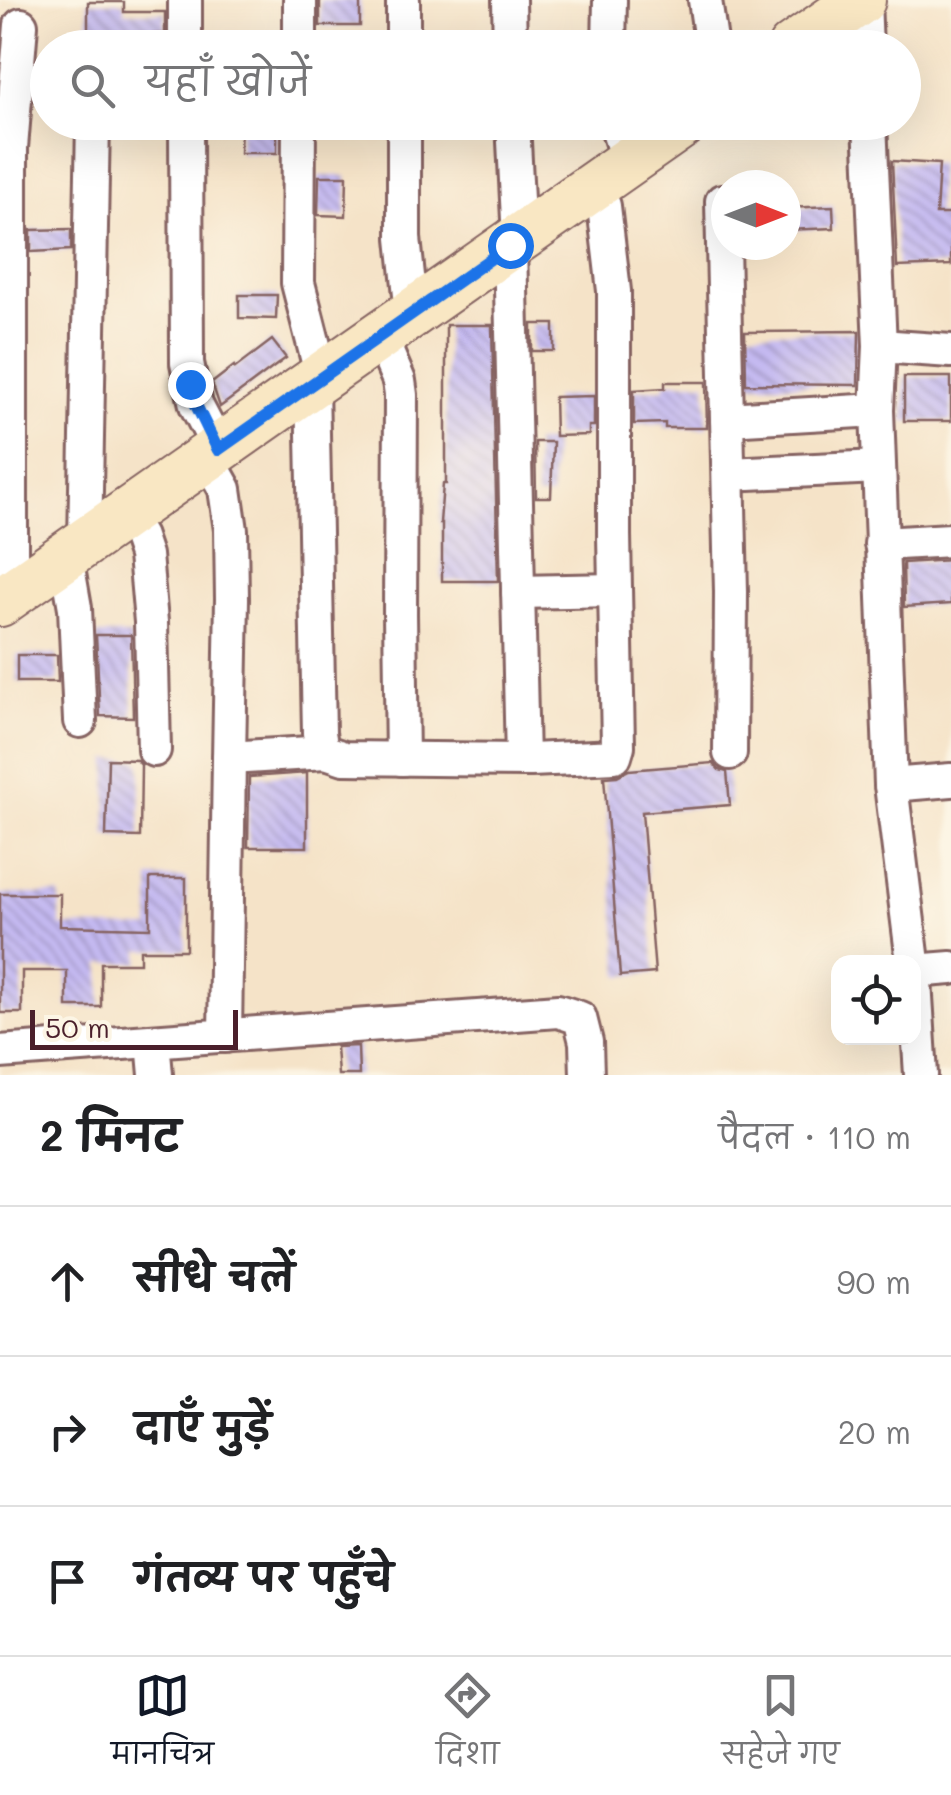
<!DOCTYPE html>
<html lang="hi">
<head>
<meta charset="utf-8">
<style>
	body { margin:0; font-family:Mali,"Playpen Sans Deva",sans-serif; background:#f6f6f6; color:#202124 }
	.controls { position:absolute; right:30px; bottom:30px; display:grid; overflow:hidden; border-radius:20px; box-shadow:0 10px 40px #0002 }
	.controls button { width:90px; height:90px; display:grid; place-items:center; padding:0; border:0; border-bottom:2px solid #e0e0e0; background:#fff; color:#202124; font:50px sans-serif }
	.compass { position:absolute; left:711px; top:170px; width:90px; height:90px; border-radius:50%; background:#fff; box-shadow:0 10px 40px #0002; rotate:90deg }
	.scale { position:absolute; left:30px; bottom:25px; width:208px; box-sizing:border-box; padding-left:10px; border:5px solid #4a1f2b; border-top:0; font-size:28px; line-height:35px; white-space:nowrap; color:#4a1f2b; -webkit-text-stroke:8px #fcf5e5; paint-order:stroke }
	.stop { position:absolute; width:30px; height:30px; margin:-22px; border:8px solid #1a73e8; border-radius:50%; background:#fff }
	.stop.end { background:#1a73e8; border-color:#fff; box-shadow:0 2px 10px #0008 }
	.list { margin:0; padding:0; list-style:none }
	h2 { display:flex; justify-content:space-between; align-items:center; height:130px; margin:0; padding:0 40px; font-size:42px }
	h2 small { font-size:32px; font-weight:400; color:#757577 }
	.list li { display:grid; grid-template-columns:65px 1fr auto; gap:30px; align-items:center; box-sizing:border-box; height:150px; padding:0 40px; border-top:2px solid #e0e0e0 }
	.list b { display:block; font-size:38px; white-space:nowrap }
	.list em { font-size:32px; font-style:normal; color:#757577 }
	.icon { flex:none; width:55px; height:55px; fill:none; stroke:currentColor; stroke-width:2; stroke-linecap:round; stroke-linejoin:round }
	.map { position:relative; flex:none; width:951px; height:1075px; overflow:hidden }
	.search { position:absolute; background:#fff; box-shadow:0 10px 40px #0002; left:30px; right:30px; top:30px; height:110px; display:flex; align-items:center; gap:25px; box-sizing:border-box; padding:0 35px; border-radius:55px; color:#757577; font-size:38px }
	.sheet { height:580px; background:#fff }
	nav { display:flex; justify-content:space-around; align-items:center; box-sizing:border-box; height:140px; border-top:2px solid #e0e0e0; background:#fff; font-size:28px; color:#757577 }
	nav a { display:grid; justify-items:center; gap:5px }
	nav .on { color:#111827 }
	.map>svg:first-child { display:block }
	.building { fill:url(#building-back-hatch) }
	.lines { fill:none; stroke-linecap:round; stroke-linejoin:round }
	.street-casing { stroke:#866462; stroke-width:38 }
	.secondary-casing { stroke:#866462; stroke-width:52 }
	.street { stroke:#fff; stroke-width:32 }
	.secondary { stroke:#f9e7c3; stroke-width:48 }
	.route { stroke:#1a73e8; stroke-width:12 }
</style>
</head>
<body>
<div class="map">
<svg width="951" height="1075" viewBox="0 0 951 1075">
	<defs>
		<pattern id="building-back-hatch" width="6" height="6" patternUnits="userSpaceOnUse" patternTransform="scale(2.5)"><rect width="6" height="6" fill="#c4b9f1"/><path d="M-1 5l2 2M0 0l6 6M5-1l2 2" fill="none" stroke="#a196c3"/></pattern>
	</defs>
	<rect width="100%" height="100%" fill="#fcf5e5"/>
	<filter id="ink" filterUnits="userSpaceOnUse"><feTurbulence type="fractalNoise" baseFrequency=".01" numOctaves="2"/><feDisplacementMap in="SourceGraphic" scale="20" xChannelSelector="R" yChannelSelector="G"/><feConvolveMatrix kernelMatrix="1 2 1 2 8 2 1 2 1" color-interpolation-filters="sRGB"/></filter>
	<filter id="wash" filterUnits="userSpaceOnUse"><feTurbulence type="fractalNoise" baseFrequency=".0048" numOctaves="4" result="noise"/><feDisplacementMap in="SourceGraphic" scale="40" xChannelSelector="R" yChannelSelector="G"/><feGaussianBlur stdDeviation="2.25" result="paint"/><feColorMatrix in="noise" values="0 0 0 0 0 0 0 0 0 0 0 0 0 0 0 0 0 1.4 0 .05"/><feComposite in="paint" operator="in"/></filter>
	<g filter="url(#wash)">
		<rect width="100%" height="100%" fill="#f5e3c8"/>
		<g id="blocks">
			<g class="building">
				<rect x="320" y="0" width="40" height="26"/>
				<polygon points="88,2 124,2 124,12 165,12 165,34 123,34 123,46 88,46"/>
				<polygon points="241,122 277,122 277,153 240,153"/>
				<polygon points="892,161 939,164 936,214 951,214 951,265 897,267"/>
				<polygon points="319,176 347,176 346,216 318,215"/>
				<polygon points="833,206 834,228 786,230 786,208"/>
				<polygon points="71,229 71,250 31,252 31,230"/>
				<polygon points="239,295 277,295 276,319 239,318"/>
				<rect x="532" y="324" width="22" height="27"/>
				<polygon points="446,325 492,325 498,581 442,581 442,523 440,523 443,484 446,484"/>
				<polygon points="859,331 858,385 746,384 745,332"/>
				<polygon points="272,340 286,358 220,407 212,383 234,366 235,368"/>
				<rect x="904" y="377" width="47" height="44"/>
				<polygon points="665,382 706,382 707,428 665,428 665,423 634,424 634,390 665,388"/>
				<polygon points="594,396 594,426 589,426 589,435 555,436 554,397"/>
				<polygon points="535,442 553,442 551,497 536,497"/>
				<polygon points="951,560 951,604 904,607 903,563"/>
				<polygon points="96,635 131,635 133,717 100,716"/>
				<polygon points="17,655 57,655 58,682 17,682"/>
				<polygon points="108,759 137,760 141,765 140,837 106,836"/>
				<polygon points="713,763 719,770 727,772 730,805 642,812 655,973 620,976 604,777 617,776 629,770"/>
				<polygon points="307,773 307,847 248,847 249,777"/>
				<polygon points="150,878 186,878 186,950 140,950 140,963 101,963 101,1007 67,1007 67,971 22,971 22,1013 0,1013 0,894 60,894 60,926 150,928"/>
				<polygon points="358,1046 359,1075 338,1075 336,1047"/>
			</g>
		</g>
	</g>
	<g filter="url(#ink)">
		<use href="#blocks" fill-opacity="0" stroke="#866462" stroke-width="2.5"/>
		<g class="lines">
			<defs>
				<g id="street">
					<polyline points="185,0 185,48"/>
					<polyline points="403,0 403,48"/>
					<polyline points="509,0 510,48"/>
					<polyline points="705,0 712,48"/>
					<polyline points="864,0 866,48"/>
					<polyline points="300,48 300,0"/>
					<polyline points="609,48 610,0"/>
					<polyline points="186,122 187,363 196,405 219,449"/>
					<polyline points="299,122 298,283 322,377"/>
					<polyline points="404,122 404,238 412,314"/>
					<polyline points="513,122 519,239"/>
					<polyline points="615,122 628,162"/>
					<polyline points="870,122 880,346 877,410 891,785 913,962"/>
					<polyline points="722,201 731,592 730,753"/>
					<polyline points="510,245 522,760"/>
					<polyline points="380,336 399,381 401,395 400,614 402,759"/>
					<polyline points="880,346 951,351"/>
					<polyline points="312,384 319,733 321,744 326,752 344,758 531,760 615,756 618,746 614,535 614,291 604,206 596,185"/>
					<polyline points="727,419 877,410"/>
					<polyline points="207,457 225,489 231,530 232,599 229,758 326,752"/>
					<polyline points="729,474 879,467"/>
					<polyline points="126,515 139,537 145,555 151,622 154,750"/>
					<polyline points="85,542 93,122"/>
					<polyline points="881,544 951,540"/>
					<polyline points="66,556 75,608 80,721"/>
					<polyline points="518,592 615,590"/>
					<polyline points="11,594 11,148 21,25"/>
					<polyline points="891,785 951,780"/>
					<polyline points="914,965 921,1075"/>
					<polyline points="914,971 951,968"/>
					<polyline points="225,1036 229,758"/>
					<polyline points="153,1041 156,1075"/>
					<polyline points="0,1052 558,1011 580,1018 586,1042 587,1075"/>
				</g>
				<g id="secondary">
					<polyline points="792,48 861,0"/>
					<polyline points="0,602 685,122"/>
				</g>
			</defs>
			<use href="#street" class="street-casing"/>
			<use href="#secondary" class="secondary-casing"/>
			<use href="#street" class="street"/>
			<use href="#secondary" class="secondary"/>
		</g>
	</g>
	<g class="lines" filter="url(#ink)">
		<polyline class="route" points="190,384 196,405 218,450 510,245"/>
	</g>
</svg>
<div class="controls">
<button><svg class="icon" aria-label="locate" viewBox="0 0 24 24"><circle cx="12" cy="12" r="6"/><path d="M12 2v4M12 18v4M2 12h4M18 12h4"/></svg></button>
</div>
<svg class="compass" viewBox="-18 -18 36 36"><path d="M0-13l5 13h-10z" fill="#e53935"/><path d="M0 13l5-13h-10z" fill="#757577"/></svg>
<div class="scale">50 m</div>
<div class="stop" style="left:510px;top:245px"></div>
<div class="stop end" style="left:190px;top:384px"></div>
<div class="search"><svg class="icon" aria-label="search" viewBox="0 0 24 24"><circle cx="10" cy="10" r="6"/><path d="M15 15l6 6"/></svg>यहाँ खोजें</div>
</div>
<section class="sheet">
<h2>2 मिनट<small>पैदल · 110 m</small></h2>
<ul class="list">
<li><svg class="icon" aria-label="ahead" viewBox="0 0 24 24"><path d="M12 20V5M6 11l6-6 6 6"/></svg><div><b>सीधे चलें</b></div><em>90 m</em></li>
<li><svg class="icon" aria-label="right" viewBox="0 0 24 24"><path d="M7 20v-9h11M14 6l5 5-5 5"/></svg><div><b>दाएँ मुड़ें</b></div><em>20 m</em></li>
<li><svg class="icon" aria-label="arrive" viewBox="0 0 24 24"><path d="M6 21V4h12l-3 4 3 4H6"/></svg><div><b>गंतव्य पर पहुँचे</b></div></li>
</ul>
</section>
<nav>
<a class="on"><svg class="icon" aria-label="map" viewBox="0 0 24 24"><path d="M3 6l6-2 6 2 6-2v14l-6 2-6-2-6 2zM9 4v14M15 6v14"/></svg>मानचित्र</a>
<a><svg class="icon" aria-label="directions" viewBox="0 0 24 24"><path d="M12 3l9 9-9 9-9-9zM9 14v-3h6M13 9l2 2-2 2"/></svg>दिशा</a>
<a><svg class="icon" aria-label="saved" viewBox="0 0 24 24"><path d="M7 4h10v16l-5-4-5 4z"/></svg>सहेजे गए</a>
</nav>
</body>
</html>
